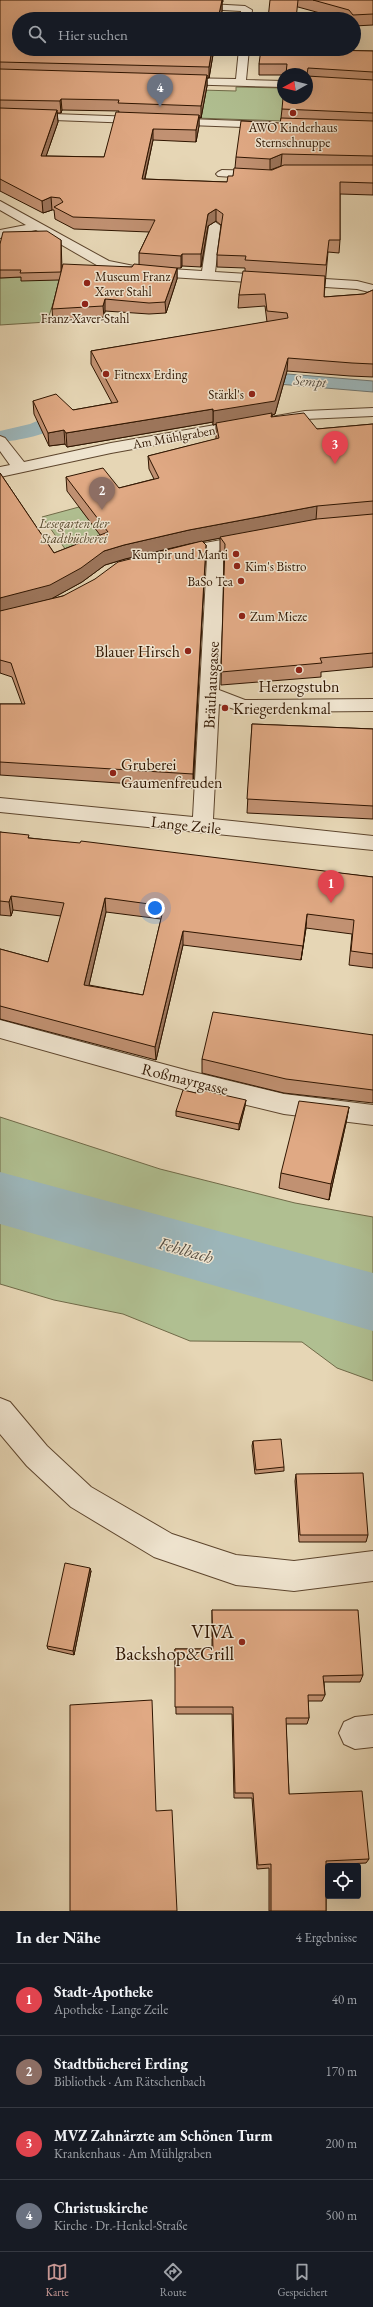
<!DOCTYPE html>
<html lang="de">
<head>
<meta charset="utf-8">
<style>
	body { margin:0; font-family:"EB Garamond",serif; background:#20242c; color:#f1f3f6 }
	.controls { position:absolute; right:12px; bottom:12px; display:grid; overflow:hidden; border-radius:4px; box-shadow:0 4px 16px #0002 }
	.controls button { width:36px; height:36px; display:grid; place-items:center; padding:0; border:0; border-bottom:1px solid #363941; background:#171b24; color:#f1f3f6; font:20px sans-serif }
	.compass { position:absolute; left:277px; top:68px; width:36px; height:36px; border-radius:50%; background:#171b24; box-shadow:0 4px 16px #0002; rotate:262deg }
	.you { position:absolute; left:155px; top:908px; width:14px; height:14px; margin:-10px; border:3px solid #fff; border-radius:50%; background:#1a73e8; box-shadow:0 0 0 6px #1a73e833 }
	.badge { display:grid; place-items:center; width:26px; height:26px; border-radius:50%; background:#c59692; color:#fff; font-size:13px; font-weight:700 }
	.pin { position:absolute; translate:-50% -33px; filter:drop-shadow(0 1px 2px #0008) }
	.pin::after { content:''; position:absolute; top:21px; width:14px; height:12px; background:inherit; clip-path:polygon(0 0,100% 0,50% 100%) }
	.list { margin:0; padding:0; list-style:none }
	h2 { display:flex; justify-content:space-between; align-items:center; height:52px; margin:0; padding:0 16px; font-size:17px }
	h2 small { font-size:13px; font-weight:400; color:#9ea1a6 }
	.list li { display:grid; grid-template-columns:26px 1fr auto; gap:12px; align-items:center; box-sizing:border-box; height:72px; padding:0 16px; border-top:1px solid #363941 }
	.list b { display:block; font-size:15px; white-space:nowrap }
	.list p { margin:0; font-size:13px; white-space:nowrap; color:#9ea1a6 }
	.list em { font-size:13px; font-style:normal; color:#9ea1a6 }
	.icon { flex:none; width:22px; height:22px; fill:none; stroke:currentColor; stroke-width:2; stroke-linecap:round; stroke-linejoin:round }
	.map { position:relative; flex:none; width:373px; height:1911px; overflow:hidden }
	.search { position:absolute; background:#171b24; box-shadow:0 4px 16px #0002; left:12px; right:12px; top:12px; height:44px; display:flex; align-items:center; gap:10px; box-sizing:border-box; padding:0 14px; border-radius:22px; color:#9ea1a6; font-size:15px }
	.sheet { height:340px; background:#171b24 }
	nav { display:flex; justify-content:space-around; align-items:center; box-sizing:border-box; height:56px; border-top:1px solid #363941; background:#171b24; font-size:11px; color:#9ea1a6 }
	nav a { display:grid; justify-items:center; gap:2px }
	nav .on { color:#c59692 }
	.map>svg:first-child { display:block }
	.green { fill:#b0bf91; stroke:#706a48 }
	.water { fill:#9cb6ba; stroke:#707670 }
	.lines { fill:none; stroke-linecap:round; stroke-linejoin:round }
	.canal { fill:#9cb6ba; fill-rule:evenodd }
	.river { fill:#9cb6ba; fill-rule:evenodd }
	.minor-casing { stroke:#5d452d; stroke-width:2 }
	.minor { fill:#efe4cf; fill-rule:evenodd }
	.wall { fill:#c19172; stroke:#2f1500; fill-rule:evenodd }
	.shaded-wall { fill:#9d765c; stroke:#2f1500 }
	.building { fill:#e0a984; stroke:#2f1500; fill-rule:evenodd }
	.poi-dot { fill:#8f2418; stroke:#efe4cf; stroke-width:1.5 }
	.labels { text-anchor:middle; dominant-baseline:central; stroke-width:3; stroke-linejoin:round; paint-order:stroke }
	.far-poi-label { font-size:13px; fill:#2f1500; stroke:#efe4cf; text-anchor:start }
	.far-street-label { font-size:13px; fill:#2f1500; stroke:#efe4cf }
	.far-park-label { font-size:13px; font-style:italic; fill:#56482c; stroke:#efe4cf }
	.far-water-label { font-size:14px; font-style:italic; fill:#554d41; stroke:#efe4cf }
	.poi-label { font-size:16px; fill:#2f1500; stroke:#efe4cf; text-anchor:start }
	.street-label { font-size:16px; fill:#2f1500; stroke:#efe4cf }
	.water-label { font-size:17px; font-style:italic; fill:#554d41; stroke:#efe4cf }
	.near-poi-label { font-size:19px; fill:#2f1500; stroke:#efe4cf; text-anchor:end }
</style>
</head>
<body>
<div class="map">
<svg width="373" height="1911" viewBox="0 0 373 1911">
	<rect width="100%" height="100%" fill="#e6d6b5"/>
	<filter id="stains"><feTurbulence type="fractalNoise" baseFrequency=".005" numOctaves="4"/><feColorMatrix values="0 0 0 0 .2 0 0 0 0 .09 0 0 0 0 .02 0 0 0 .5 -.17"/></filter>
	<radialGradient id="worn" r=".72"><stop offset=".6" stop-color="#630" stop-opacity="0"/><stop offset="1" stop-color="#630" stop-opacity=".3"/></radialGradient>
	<g class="green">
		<polygon points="236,87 283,88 283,98 307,98 313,122 196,118 201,90 236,91"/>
		<polygon points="62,276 47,322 0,325 0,278"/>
		<polygon points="79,507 107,543 71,557 42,517"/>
		<polygon points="0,1117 160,1169 295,1203 373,1217 373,1381 337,1368 302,1342 190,1341 123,1314 54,1300 0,1284"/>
	</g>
	<polygon class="water" points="251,371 373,381 373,392 254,382"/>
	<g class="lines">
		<path class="canal" d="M51,415L58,417L61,421C50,437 18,439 0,443V431L30,424Z"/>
		<polygon class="river" points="0,1172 373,1273 373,1331 0,1224"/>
		<defs>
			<g id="minor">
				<polygon points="191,3 245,6 252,10 251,19 241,19 241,11 188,8 188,4"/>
				<polygon points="239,49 249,49 246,80 283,81 283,87 178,84 173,81 178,78 236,79"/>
				<polygon points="0,112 270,122 276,125 270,128 0,118"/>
				<polygon points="222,170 263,171 269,175 263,179 218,176 216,174 218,172"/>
				<polygon points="0,201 109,261 139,267 202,271 209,226 215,222 221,226 215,272 357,281 373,285 373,293 357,289 139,275 100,267 36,230 0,238 0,230 26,225 0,210"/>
				<polygon points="373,408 373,416 305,419 276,424 269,420 271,417 305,411"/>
				<polygon points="244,420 252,425 249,428 111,453 0,477 0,467 10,465 0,451 0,436 5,438 24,462 111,443"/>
				<polygon points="249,535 255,536 257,540 255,544 218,551 223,557 224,589 219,690 245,700 373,699 373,711 243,712 219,704 213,819 373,836 373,850 0,812 0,798 193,817 207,558 203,553 177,558 171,557 169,553 171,549 177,548"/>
				<polygon points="0,1020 189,1071 284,1094 373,1105 373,1125 284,1114 189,1091 0,1038"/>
				<polygon points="0,1398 10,1402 47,1446 91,1487 172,1534 236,1555 294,1561 373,1551 373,1581 294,1591 236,1585 154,1557 71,1507 27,1466 0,1434"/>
				<polygon points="373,1715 373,1747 355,1749 344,1744 339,1733 344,1722 355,1717"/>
			</g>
		</defs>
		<use href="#minor" class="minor-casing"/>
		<use href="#minor" class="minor"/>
	</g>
	<g class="wall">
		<path d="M0,0H223V2H222V11L220,19H19V49H214L209,78H207V86L201,118L199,117V126L196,142L153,140L145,179L227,182L233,176L235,168L236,157L280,123L281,118L282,109L307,74H283V75H259V64L268,52H274L267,49L373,51V195L340,194V240L339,253L328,252L324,297L364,294L373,290V377L350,376L287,371L275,414L272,415V417L317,429L373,424V667L321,672V677L221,685L224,557L220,551V538L189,544L125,559L105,565L82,582L51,599L205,559L193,788L0,775V704H22L12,677L0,673V473L54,553L100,535L67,491L66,477L119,488L154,479L149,469L148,456L216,439V424L213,425V422L67,447L65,444L49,446L34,414L33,401L73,410L112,403L91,364V351L267,322L265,306L238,308L239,295L245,271V268L217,267V255L221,225L216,221L208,226L201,267L182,266L181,268H177V279L166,313L149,314L105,311L104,317L53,321L52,309L59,280L21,281V277L0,278V244L61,240L62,269L132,267L139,265V253L149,232L74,229L55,219L54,210H52L43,213L0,191ZM62,110L119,111L104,157L46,156L58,122L57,113H61Z"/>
		<polygon points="270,0 373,0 373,25 354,26 354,19 342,19 298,7"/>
		<polygon points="252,724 373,729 373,819 247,813"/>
		<path d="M0,832L30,838L373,877V968L349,965L352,934L306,928L301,960L183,945L156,1060L0,1019V949L48,962L61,916L13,910L11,916L0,915ZM106,912L161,919L143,995L89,985Z"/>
		<polygon points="373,1035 373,1103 284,1093 202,1073 202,1059"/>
		<polygon points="245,1106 239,1130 176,1116 176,1111"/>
		<polygon points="349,1107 346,1123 329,1200 279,1188 281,1173"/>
		<polygon points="253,1441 284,1467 284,1471 255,1474 252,1446"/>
		<polygon points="296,1474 368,1535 366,1542 299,1542 295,1481"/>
		<polygon points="91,1571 74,1655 48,1649 47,1646"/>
		<polygon points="212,1610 363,1675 360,1682 324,1682 325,1695 322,1701 308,1701 309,1718 307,1724 286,1724 289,1794 369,1859 366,1863 326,1865 326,1911 269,1911 269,1868 257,1869 252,1798 234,1798 232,1714 176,1714 175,1649 212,1649"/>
	</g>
	<g class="shaded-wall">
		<polygon points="222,0 222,11 220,19 218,19"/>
		<polygon points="212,49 214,49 209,78 209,67"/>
		<polygon points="207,75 207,86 201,118 201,106"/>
		<polygon points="61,99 62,110 61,113 60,101"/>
		<polygon points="57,110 58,122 42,168 41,156"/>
		<polygon points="199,115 199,126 196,142 196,130"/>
		<polygon points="153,129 153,140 142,191 142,179"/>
		<polygon points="282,154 281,166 270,170 270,159"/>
		<polygon points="51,197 52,210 43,213 42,201"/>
		<polygon points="216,209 216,221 208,226 201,267 201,254 208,214"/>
		<polygon points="182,254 182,266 181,268 181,256"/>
		<polygon points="177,268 177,279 166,313 165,302"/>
		<polygon points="105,299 105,311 104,317 103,306"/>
		<polygon points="288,358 287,371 275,414 272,415 271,426 270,430 271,415 213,425 213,411"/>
		<polygon points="213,409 213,422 67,447 66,433"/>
		<polygon points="64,430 65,444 49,446 48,433"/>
		<polygon points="317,506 316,520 189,544 125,559 105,565 82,582 51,599 0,612 0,598 104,551 124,545 189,530"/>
		<polygon points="206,545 205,559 193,788 193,774"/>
		<polygon points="11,896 13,910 11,916 9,902"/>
		<polygon points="105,898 106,912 86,998 84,985"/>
		<polygon points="307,914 306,928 301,960 303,946"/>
		<polygon points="183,931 183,945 156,1060 155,1047"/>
		<polygon points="246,1100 245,1106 239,1130 239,1124"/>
		<polygon points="349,1107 346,1123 329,1200 331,1184"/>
		<polygon points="90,1568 91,1571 74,1655 73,1651"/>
	</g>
	<g class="building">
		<polygon points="0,0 222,0 218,19 19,19 19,49 212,49 209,67 0,62"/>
		<polygon points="270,0 298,0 296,19 268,19"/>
		<polygon points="313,0 373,0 373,14 353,15 349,10"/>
		<polygon points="261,49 266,49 268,52 276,52 279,49 373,51 373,72 308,68 307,74 286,74 287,64 259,64"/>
		<polygon points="0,69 207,75 201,106 118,103 119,100 61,99 60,101 0,100"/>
		<polygon points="307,76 373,80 373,113 282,109 283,98 307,98"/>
		<polygon points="0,108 57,110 41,156 104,157 116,112 199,115 196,130 153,129 142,179 227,182 228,176 233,176 234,168 272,170 284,165 373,165 373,183 340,182 340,240 329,240 326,265 245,260 246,256 217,255 223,214 216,209 208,214 201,254 182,254 181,256 139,253 155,220 73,217 54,207 63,202 60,198 51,197 42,201 0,179"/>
		<polygon points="281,118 373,121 373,156 282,154 270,159 236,157 241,121 280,123"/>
		<polygon points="47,231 61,240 61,272 20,273 21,270 0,270 0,244 3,232"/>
		<polygon points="63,264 132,267 134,264 177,268 165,302 149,303 105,299 103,306 52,309"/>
		<polygon points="243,271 325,276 324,297 364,294 373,290 373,364 352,363 288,358 275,401 213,411 213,409 66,433 64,430 48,433 33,401 56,394 73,410 118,402 91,351 288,318 287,313 267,311 265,294 239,295"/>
		<polygon points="272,413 271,417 304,413 317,429 373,424 373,501 317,506 189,530 124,545 104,551 81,568 50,585 0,598 0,473 54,553 108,532 66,477 103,468 119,488 159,478 148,456 219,438 216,423"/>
		<polygon points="373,514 373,653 320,658 322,663 221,672 225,544 220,537 317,519"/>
		<polygon points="202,541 206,545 193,774 0,762 0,704 25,704 11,663 0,660 0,611 63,596 95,579 118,562"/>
		<polygon points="252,724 373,729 373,806 247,799"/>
		<path d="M0,832L29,835L28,838L80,843L81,841L373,877V954L351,951L354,920L307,914L303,946L183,931L155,1047L0,1006V949L48,962L64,903L11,896L9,902L0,901ZM105,898L164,906L143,995L84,985Z"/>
		<polygon points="213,1012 373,1035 373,1090 286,1079 202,1059"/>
		<polygon points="197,1089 246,1100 239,1124 176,1111 183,1090 196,1093"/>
		<polygon points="299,1101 349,1107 331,1184 281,1173"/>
		<polygon points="281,1439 284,1467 256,1470 253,1441"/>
		<polygon points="363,1473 368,1535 300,1535 296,1474"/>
		<polygon points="65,1563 90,1568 73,1651 47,1646"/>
		<polygon points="212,1610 358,1610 363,1675 323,1676 325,1695 308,1695 309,1718 286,1718 289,1794 362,1791 369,1859 326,1861 326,1911 271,1911 271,1864 258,1865 253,1793 235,1793 233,1707 175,1707 175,1649 213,1649"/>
		<polygon points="152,1700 156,1811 172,1810 177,1911 70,1911 70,1705"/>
	</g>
	<g class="poi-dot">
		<circle cx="293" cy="113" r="4"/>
		<circle cx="87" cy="283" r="4"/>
		<circle cx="85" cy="304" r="4"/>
		<circle cx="106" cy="374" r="4"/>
		<circle cx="252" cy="394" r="4"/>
		<circle cx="236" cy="554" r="4"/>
		<circle cx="237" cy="566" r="4"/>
		<circle cx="241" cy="581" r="4"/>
		<circle cx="242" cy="616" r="4"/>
		<circle cx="188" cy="651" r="4"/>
		<circle cx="299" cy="670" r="4"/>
		<circle cx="225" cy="708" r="4"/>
		<circle cx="113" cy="773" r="4"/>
		<circle cx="242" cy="1642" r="4"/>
	</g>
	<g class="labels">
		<g class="far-poi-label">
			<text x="293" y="127" text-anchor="middle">AWO Kinderhaus<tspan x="293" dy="15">Sternschnuppe</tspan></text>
			<text x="95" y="276">Museum Franz<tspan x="95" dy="15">Xaver Stahl</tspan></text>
			<text x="85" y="318" text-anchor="middle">Franz-Xaver-Stahl</text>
			<text x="114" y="374">Fitnexx Erding</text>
			<text x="244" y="394" text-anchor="end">Stärkl's</text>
			<text x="228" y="554" text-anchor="end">Kumpir und Manti</text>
			<text x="245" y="566">Kim's Bistro</text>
			<text x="233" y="581" text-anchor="end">BaSo Tea</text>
			<text x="250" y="616">Zum Mieze</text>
		</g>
		<g class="far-street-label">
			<text transform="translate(174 437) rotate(-10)">Am Mühlgraben</text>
		</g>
		<g class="far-park-label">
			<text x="74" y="523">Lesegarten der<tspan x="74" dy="15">Stadtbücherei</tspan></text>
		</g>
		<g class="far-water-label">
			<text transform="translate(310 381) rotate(5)">Sempt</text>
		</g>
		<g class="poi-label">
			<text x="180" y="651" text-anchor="end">Blauer Hirsch</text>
			<text x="299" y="686" text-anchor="middle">Herzogstubn</text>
			<text x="233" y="708">Kriegerdenkmal</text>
			<text x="121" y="764">Gruberei<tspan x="121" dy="18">Gaumenfreuden</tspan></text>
		</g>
		<g class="street-label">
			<text transform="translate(211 685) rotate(-87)">Bräuhausgasse</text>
			<text transform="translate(186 825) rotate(6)">Lange Zeile</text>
			<text transform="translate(185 1079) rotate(14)">Roßmayrgasse</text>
		</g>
		<g class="water-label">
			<text transform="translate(186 1250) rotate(16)">Fehlbach</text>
		</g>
		<g class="near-poi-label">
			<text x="234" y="1631">VIVA<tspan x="234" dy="22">Backshop&amp;Grill</tspan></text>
		</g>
	</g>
	<rect width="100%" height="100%" filter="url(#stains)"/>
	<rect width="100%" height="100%" fill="url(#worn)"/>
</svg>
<div class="controls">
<button><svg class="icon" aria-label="locate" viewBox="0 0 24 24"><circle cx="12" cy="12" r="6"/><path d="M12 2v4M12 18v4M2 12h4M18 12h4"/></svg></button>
</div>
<svg class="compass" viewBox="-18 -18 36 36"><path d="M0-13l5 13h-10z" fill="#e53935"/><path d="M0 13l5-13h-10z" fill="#9ea1a6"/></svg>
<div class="you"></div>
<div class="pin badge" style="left:331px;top:903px;background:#e0444e">1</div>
<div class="pin badge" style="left:102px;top:510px;background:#8d6e63">2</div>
<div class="pin badge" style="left:335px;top:464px;background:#e0444e">3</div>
<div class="pin badge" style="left:160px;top:107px;background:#6b7280">4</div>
<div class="search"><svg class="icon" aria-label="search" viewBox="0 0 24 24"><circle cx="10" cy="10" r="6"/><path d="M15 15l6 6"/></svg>Hier suchen</div>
</div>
<section class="sheet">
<h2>In der Nähe<small>4 Ergebnisse</small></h2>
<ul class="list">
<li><span class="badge" style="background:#e0444e">1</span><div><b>Stadt-Apotheke</b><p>Apotheke · Lange Zeile</p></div><em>40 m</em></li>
<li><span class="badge" style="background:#8d6e63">2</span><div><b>Stadtbücherei Erding</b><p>Bibliothek · Am Rätschenbach</p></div><em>170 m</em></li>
<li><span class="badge" style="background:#e0444e">3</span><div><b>MVZ Zahnärzte am Schönen Turm</b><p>Krankenhaus · Am Mühlgraben</p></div><em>200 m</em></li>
<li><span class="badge" style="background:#6b7280">4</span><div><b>Christuskirche</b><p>Kirche · Dr.-Henkel-Straße</p></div><em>500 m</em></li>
</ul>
</section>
<nav>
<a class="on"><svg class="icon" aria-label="map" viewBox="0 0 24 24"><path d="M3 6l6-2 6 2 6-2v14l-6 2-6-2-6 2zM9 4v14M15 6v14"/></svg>Karte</a>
<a><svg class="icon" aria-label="directions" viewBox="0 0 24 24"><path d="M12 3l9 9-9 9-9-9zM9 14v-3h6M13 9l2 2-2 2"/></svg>Route</a>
<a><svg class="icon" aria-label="saved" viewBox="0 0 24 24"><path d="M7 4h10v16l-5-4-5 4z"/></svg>Gespeichert</a>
</nav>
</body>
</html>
